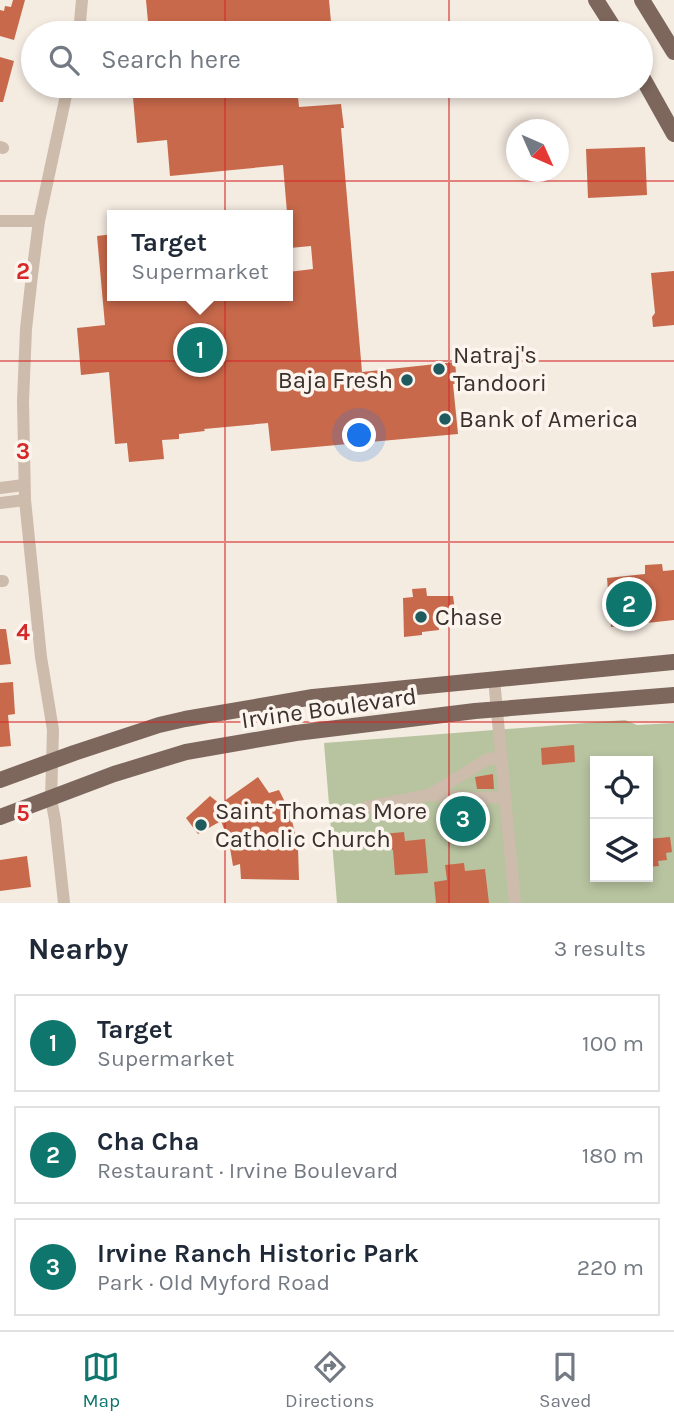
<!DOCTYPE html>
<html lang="en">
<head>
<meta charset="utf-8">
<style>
	body { margin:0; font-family:Karla,sans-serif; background:#f2f2f3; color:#1f2937 }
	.controls { position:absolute; right:21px; bottom:21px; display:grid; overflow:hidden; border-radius:0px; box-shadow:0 4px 10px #0003 }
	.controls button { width:63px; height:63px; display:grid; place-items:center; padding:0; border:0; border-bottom:2px solid #e0e1e3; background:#fff; color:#1f2937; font:35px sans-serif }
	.compass { position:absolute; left:506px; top:119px; width:63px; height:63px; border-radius:50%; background:#fff; box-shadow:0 4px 10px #0003; rotate:135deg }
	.you { position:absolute; left:360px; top:436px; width:24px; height:24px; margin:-18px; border:5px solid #fff; border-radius:50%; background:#1a73e8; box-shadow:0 0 0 10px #1a73e833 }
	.badge { display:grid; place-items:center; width:46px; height:46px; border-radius:50%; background:#0f766e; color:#fff; font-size:23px; font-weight:700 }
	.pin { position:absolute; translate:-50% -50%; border:4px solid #fff; box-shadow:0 2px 7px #0006 }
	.popup { position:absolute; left:107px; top:210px; width:186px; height:91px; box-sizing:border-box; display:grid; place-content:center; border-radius:0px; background:#fff; filter:drop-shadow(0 2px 5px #0005); font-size:23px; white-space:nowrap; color:#747a83 }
	.popup b { font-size:26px; color:#1f2937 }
	.popup::after { content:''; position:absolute; left:50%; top:100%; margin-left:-14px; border:14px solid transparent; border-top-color:#fff }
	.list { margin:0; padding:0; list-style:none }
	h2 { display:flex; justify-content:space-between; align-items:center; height:91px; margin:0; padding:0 28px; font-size:30px }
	h2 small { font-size:23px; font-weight:400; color:#747a83 }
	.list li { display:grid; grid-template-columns:46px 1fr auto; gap:21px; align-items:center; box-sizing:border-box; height:98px; margin:0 14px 14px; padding:0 14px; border:2px solid #e0e1e3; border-radius:0px }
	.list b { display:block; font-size:26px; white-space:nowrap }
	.list p { margin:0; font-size:23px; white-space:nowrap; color:#747a83 }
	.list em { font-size:23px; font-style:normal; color:#747a83 }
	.icon { flex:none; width:38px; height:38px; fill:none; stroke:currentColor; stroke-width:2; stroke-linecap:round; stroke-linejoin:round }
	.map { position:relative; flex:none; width:674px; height:903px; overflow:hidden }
	.search { position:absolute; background:#fff; box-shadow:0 4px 10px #0003; left:21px; right:21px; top:21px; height:77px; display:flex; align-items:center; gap:18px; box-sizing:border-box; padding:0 24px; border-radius:38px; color:#747a83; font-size:26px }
	.sheet { height:427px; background:#fff }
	nav { display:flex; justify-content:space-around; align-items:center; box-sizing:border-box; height:98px; border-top:2px solid #e0e1e3; background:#fff; font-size:19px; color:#747a83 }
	nav a { display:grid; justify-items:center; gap:4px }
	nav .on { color:#0f766e }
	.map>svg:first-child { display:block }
	.green { fill:#b8c4a0; fill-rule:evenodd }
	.building { fill:#c8694b }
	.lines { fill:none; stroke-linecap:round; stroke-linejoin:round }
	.minor { stroke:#cdbbac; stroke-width:12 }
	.major { stroke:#7d675c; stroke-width:16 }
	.grid { fill:none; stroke:#d62828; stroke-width:2; stroke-opacity:0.55 }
	.poi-dot { fill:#1f5a5e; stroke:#fbf5ee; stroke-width:2.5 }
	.labels { text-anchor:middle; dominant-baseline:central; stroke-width:7; stroke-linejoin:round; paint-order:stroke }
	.poi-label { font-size:24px; fill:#3b302b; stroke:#fbf5ee; text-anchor:start }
	.street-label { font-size:24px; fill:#3b302b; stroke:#fbf5ee }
	.grid-label { font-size:23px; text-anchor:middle; font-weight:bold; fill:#d62828; stroke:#fbf5ee; stroke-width:7; stroke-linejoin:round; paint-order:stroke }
</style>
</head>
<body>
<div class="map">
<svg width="674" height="903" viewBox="0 0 674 903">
	<rect width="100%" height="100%" fill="#f4ebe1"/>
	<path class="green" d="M625,720L637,725L674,723V903H337L324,743ZM595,761H648V877H595Z"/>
	<g class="building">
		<polygon points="13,0 25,0 14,40 0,36 0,10 4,11 5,6 11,7"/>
		<polygon points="146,0 329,0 332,33 149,33"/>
		<polygon points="0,57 14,61 3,102 0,102"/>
		<polygon points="132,86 297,86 299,107 341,104 344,128 341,128 362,372 455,362 457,384 453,384 458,434 271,451 268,423 204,429 205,431 179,434 179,439 162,440 164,459 129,462 127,443 115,444 109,372 81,375 77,328 105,325 97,236 113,234 113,296 288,296 288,272 313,269 311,246 290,248 283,165 170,176 167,140 137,143"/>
		<polygon points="645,147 647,195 588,198 586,149"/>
		<polygon points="674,271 674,325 653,327 652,317 655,313 651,273"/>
		<polygon points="662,564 663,571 674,570 674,620 611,627 607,578 645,574 645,565"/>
		<polygon points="426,588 427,596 453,596 455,610 437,612 439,630 422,632 422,635 404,637 403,598 413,597 412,589"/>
		<polygon points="0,629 6,629 11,664 0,665"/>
		<polygon points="13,682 15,714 8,715 11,746 0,747 0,683"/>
		<polygon points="574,745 575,762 542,765 541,748"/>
		<polygon points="493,774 494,789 477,789 475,777"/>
		<polygon points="258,777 269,793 279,790 290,812 298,847 299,880 241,879 240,864 233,866 229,842 221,821 198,834 186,818 210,796 220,804"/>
		<polygon points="404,832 405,841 425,839 428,873 395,875 393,850 387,850 386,844 383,844 383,834"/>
		<polygon points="670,837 672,852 666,853 667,860 658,861 659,866 648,867 648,839"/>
		<polygon points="27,856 31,887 0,891 0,860"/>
		<polygon points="464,863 465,871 485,869 489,903 436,903 434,882 447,880 445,865"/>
	</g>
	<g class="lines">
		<g class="minor">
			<polyline points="79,33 82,0"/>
			<polyline points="0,147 3,148"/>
			<polyline points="0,221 39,221"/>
			<polyline points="0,488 24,485"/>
			<polyline points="0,503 25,500"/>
			<polyline points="0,581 3,581"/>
			<polyline points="494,679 515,903"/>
			<polyline points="429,795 488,759 500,758"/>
			<polyline points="367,807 429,795 475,798 504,797"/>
			<polyline points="64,903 55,820 51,799 53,730 41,657 25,500 23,401 26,329 32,275 39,221 68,86"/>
		</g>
		<g class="major">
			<polyline points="596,0 617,33"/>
			<polyline points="642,0 674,52"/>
			<polyline points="641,75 674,134"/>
			<polyline points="0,780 74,753 159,725 185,719 313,697 674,662"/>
			<polyline points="0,817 114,774 186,752 296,733 475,711 674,695"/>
		</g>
	</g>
	<path class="grid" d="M225,0V33M449,0V33M225,86V903M449,86V903M0,181H674M0,361H674M0,542H674M0,722H674"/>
	<g class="poi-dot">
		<circle cx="439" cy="369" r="7"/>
		<circle cx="407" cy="380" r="7"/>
		<circle cx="445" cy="419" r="7"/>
		<circle cx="421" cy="617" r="7"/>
		<circle cx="201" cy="825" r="7"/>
	</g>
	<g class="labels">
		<g class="poi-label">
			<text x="453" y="355">Natraj's<tspan x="453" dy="28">Tandoori</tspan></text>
			<text x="393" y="380" text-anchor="end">Baja Fresh</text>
			<text x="459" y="419">Bank of America</text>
			<text x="435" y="617">Chase</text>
			<text x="215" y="811">Saint Thomas More<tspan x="215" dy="28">Catholic Church</tspan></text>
		</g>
		<g class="street-label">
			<text transform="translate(329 708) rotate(-8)">Irvine Boulevard</text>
		</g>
	</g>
	<g class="grid-label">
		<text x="23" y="279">2</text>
		<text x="23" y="459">3</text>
		<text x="23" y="640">4</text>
		<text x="23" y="821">5</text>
	</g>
</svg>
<div class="controls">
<button><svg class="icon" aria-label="locate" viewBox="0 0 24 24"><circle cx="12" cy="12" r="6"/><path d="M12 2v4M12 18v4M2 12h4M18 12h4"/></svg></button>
<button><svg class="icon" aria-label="layers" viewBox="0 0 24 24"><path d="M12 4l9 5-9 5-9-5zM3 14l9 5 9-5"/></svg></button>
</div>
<svg class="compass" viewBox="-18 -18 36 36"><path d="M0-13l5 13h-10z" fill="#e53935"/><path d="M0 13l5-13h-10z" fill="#747a83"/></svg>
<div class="you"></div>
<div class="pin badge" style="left:200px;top:350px">1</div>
<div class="popup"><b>Target</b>Supermarket</div>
<div class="pin badge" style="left:629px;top:604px">2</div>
<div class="pin badge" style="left:463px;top:819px">3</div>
<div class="search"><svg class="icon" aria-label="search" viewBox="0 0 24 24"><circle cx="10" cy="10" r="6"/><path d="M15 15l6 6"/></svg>Search here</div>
</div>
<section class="sheet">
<h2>Nearby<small>3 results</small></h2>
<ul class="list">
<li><span class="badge">1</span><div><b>Target</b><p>Supermarket</p></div><em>100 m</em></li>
<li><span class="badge">2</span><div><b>Cha Cha</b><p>Restaurant · Irvine Boulevard</p></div><em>180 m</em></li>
<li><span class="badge">3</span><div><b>Irvine Ranch Historic Park</b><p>Park · Old Myford Road</p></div><em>220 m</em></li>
</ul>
</section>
<nav>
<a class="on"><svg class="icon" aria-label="map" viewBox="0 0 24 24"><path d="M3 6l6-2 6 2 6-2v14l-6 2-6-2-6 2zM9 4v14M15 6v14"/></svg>Map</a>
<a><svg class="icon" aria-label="directions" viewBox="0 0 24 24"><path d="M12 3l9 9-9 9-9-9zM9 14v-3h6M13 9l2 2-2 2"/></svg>Directions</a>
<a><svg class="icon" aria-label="saved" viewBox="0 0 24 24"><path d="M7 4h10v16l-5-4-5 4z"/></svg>Saved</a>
</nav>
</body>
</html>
